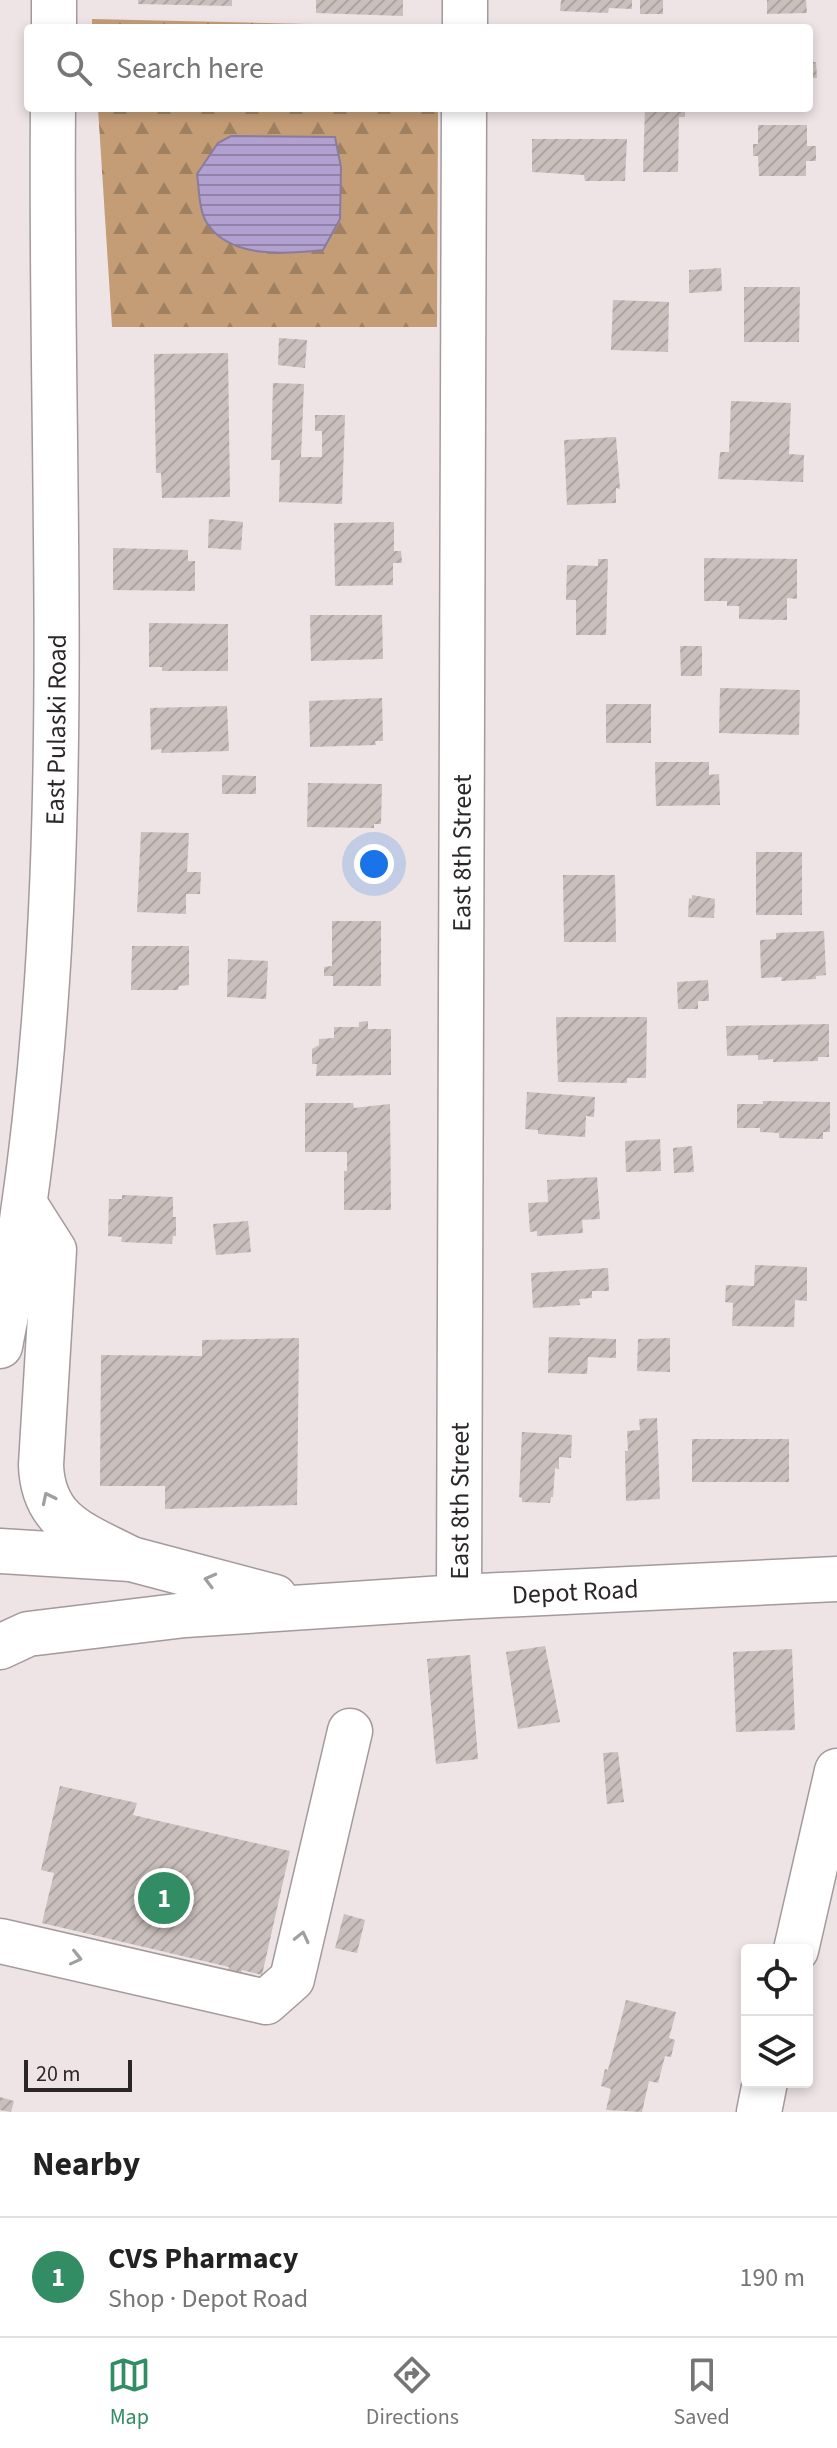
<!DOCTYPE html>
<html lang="en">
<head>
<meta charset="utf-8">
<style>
	body { margin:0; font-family:"Source Sans 3",sans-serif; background:#f2f2f2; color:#222 }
	.controls { position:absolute; right:24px; bottom:24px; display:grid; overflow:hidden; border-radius:8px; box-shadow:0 4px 12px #0003 }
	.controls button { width:72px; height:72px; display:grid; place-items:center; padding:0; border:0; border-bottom:2px solid #e0e0e0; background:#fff; color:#222; font:40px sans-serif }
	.scale { position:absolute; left:24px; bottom:20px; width:108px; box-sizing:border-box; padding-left:8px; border:4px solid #2b2728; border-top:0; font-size:22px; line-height:28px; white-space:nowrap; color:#2b2728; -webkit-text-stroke:6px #eee3e5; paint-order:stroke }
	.you { position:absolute; left:374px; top:864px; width:28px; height:28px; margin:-20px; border:6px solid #fff; border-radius:50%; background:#1a73e8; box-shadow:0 0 0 12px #1a73e833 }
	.badge { display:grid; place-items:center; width:52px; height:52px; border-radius:50%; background:#328d64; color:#fff; font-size:26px; font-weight:700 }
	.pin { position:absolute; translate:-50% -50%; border:4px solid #fff; box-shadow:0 2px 8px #0006 }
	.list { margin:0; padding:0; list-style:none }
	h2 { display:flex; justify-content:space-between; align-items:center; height:104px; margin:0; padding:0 32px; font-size:34px }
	h2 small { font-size:26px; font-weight:400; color:#767676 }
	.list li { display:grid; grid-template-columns:52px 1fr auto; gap:24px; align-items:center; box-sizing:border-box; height:120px; padding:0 32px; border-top:2px solid #e0e0e0 }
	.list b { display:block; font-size:30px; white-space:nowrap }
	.list p { margin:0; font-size:26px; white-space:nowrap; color:#767676 }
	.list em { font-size:26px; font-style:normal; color:#767676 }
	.icon { flex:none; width:44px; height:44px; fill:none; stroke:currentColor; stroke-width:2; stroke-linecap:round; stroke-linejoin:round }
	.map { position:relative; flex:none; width:837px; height:2112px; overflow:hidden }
	.search { position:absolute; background:#fff; box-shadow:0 4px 12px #0003; left:24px; right:24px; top:24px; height:88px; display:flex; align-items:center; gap:20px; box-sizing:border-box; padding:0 28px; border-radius:8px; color:#767676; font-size:30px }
	.sheet { height:224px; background:#fff }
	nav { display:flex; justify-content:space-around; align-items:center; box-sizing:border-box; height:112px; border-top:2px solid #e0e0e0; background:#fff; font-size:22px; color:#767676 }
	nav a { display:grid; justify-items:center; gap:4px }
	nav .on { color:#328d64 }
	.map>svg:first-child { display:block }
	.forest { fill:url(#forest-firs) }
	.water { fill:url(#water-rules); stroke:#897c9e; stroke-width:2 }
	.building { fill:url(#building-hatch) }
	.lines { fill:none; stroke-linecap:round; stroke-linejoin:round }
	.minor-casing { stroke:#a49a9c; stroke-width:47 }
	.major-casing { stroke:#a49a9c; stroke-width:47 }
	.minor { stroke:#fff; stroke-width:44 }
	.major { stroke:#fff; stroke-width:44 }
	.oneway { stroke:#a09e9e }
	.labels { text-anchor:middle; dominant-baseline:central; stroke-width:7; stroke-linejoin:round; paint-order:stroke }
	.street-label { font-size:26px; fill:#2b2728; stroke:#eee3e5 }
</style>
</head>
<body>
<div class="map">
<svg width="837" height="2112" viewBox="0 0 837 2112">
	<defs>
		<pattern id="forest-firs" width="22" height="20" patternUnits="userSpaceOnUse" patternTransform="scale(2)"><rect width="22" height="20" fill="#c49d76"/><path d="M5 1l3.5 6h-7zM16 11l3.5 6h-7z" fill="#9f8061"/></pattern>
		<pattern id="water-rules" width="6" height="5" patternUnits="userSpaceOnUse" patternTransform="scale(2)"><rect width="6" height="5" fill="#b1a0d0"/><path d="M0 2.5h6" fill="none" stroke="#9082a9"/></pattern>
		<pattern id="building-hatch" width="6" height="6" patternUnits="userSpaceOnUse" patternTransform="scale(2)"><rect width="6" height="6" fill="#c9bfbd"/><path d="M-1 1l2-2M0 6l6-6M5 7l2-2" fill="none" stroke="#ada4a2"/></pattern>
	</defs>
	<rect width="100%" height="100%" fill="#eee3e5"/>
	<g class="forest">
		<polygon points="92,19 438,27 438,28 92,28"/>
		<polygon points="98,108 438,108 437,327 112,327"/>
	</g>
	<path class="water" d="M231,136L335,137L341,167L340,219L323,250C286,254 230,259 207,223C199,212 199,188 197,174L218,143Z"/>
	<g class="building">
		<polygon points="138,0 232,0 232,6 138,4"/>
		<polygon points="316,0 403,0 403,16 316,13"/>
		<polygon points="561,0 632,0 632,9 609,8 608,13 560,11"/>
		<rect x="640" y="0" width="23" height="14"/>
		<polygon points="767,0 806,0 807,13 767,14"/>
		<polygon points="809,62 816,62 817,78 809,78"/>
		<polygon points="645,108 685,108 685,117 679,117 678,172 643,172"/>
		<polygon points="758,125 807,125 807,146 816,146 816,161 806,161 806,176 759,176 758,156 753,156 753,144 758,144"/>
		<polygon points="532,139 627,139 625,181 585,181 584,175 532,172"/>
		<polygon points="721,268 722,291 689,293 689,270"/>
		<polygon points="744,287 800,287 799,342 744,342"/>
		<polygon points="613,300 669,302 668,352 611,350"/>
		<polygon points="279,338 307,340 305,368 278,365"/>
		<polygon points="228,353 230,497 162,498 161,473 156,473 154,354"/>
		<polygon points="273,383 304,384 301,457 322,457 322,431 315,431 315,415 345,415 342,504 279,502 280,460 271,460"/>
		<polygon points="731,401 791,403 789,454 804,455 803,482 718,479 720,452 729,452"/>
		<polygon points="616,437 620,489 616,488 616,503 567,505 564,440"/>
		<polygon points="209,519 243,522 241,550 208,548"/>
		<polygon points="394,522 394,551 401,551 402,563 393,563 393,585 335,586 334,523"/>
		<polygon points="113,548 188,550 188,561 195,561 195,591 113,590"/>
		<polygon points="704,558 797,559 797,599 787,598 787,620 739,619 739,606 727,606 727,601 704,601"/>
		<polygon points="598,559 608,559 606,635 576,635 576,600 566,600 567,565 598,566"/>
		<polygon points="310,615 382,615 383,659 311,661"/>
		<polygon points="149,623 228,624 228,671 162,671 162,667 149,667"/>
		<polygon points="680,646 702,646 702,676 681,676"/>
		<polygon points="720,688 800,690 799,735 719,733"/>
		<polygon points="382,698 383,741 375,741 376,745 310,747 309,701"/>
		<rect x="606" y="704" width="45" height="39"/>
		<polygon points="227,706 229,751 161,753 162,749 151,750 150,708"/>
		<polygon points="655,762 709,762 709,775 719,774 720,805 656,806"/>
		<polygon points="222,775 256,776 256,794 222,794"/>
		<polygon points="308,783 382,784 381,824 374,824 374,828 307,827"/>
		<polygon points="141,832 189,833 187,872 201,872 200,894 186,894 186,914 137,912"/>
		<rect x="756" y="852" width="46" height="63"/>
		<polygon points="563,875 615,875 616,942 564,942"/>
		<polygon points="692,895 715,899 714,918 688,917 689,898 692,899"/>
		<polygon points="332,921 381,921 381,986 333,986 333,976 324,976 324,967 332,966"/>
		<polygon points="824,931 826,975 816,976 816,979 781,981 782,977 761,978 760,940 776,939 776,933"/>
		<polygon points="132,946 189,946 189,985 179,986 178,990 131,990"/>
		<polygon points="228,959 268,961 266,999 227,997"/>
		<polygon points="708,980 709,1001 698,1001 698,1009 678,1009 677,982"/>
		<polygon points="556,1017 647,1017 646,1078 627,1078 627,1083 558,1082"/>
		<polygon points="368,1021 368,1029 391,1029 391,1075 316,1076 317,1064 312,1064 312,1049 319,1045 319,1039 334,1038 334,1027 359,1027 359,1022"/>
		<polygon points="829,1024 829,1057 818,1057 818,1061 773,1062 773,1059 758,1060 758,1055 727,1056 726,1026"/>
		<polygon points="527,1092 595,1097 594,1117 586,1116 585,1137 538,1134 538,1130 525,1129"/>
		<polygon points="763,1101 830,1102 830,1132 823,1132 823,1139 779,1138 779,1133 760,1132 760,1128 737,1128 737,1104 763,1104"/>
		<polygon points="305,1103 353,1103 354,1108 390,1104 391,1210 344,1210 344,1171 347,1171 347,1152 305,1152"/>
		<polygon points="660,1139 661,1171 626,1172 625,1141"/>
		<polygon points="692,1146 694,1172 674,1173 673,1148"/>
		<polygon points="597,1177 600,1219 582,1220 583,1233 537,1236 537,1231 530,1232 528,1203 548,1202 547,1180"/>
		<polygon points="122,1195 173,1197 173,1217 176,1217 176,1236 173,1236 172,1244 121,1242 122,1237 108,1236 109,1199 122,1199"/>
		<polygon points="248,1221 251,1252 216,1255 213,1224"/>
		<polygon points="755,1265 807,1267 807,1301 795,1300 794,1327 732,1326 733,1303 725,1302 726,1285 754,1286"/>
		<polygon points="608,1268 609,1291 592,1291 592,1298 579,1299 580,1305 533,1308 531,1273"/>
		<polygon points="549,1337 616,1339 616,1358 588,1357 587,1374 548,1373"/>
		<polygon points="299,1338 297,1505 165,1509 165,1486 100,1486 101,1355 202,1356 202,1340"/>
		<polygon points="670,1338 670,1372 637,1371 638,1339"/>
		<polygon points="657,1418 660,1499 626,1501 625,1451 628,1451 627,1431 640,1430 639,1419"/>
		<polygon points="522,1432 572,1435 571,1458 559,1457 559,1469 555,1468 553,1497 551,1497 550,1503 522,1502 522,1498 519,1497"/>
		<rect x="692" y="1439" width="97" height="43"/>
		<polygon points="545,1646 560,1722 518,1729 506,1652"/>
		<polygon points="792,1649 795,1730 736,1732 733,1652"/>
		<polygon points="470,1655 478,1759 436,1764 427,1659"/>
		<polygon points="618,1752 624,1802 607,1804 603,1753"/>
		<polygon points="60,1786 137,1803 133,1815 290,1851 262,1975 242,1970 239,1980 227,1977 229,1967 42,1923 54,1873 41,1870"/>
		<polygon points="344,1914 365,1920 357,1953 335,1948"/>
		<polygon points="626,2000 676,2012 669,2038 675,2040 671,2057 665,2056 658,2083 649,2081 642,2112 606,2110 611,2089 601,2086 605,2069 608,2070"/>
		<polygon points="0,2097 14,2101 11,2112 0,2110"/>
	</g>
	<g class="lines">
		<defs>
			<g id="minor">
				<polyline points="465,28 465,0"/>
				<polyline points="0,1551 131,1559 275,1597"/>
				<path id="s1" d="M459,1597L464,108"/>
				<path id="s2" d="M0,1647L28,1634L185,1615L459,1597L837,1579"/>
				<polyline points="0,1941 266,2002 292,1979 350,1731"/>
				<polyline points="796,1950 837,1771"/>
				<polyline points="759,2112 765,2082"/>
			</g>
			<g id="major">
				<polyline points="54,28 54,0"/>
				<path d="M26,1206L54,1250L41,1465C43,1524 85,1535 131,1559"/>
				<path id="s3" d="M0,1346C83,940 49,520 53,108"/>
			</g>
		</defs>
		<use href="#minor" class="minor-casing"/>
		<use href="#major" class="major-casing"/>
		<use href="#minor" class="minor"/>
		<use href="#major" class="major"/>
	</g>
	<defs><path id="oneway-chevron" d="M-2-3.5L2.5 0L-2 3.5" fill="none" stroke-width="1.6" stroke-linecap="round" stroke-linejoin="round" transform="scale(2)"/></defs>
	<g class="oneway">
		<use href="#oneway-chevron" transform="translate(48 1498) rotate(-116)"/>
		<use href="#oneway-chevron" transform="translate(210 1580) rotate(-165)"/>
		<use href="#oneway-chevron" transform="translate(302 1937) rotate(-77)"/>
		<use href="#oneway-chevron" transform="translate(76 1958) rotate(13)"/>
	</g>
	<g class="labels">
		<g class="street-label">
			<text stroke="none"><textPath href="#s3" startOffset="620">East Pulaski Road</textPath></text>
			<text stroke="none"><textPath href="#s1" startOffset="744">East 8th Street</textPath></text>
			<text stroke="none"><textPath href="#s1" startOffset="96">East 8th Street</textPath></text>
			<text stroke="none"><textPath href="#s2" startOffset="580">Depot Road</textPath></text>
		</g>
	</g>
</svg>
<div class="controls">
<button><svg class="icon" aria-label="locate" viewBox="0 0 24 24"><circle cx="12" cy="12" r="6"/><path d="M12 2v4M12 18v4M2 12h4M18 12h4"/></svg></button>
<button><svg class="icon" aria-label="layers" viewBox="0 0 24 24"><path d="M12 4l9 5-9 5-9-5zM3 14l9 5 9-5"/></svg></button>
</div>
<div class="scale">20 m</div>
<div class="you"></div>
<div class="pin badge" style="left:164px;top:1898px">1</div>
<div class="search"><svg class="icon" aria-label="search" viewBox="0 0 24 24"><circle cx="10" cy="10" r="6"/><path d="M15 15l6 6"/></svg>Search here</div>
</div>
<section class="sheet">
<h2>Nearby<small></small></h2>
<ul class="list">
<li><span class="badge">1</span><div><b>CVS Pharmacy</b><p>Shop · Depot Road</p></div><em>190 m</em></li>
</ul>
</section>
<nav>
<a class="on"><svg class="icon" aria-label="map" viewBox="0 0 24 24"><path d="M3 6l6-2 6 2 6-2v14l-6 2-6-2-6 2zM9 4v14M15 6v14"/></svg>Map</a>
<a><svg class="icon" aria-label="directions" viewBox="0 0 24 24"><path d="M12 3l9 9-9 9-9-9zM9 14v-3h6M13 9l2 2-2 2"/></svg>Directions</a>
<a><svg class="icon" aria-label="saved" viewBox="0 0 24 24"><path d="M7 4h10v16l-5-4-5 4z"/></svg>Saved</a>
</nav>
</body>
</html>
